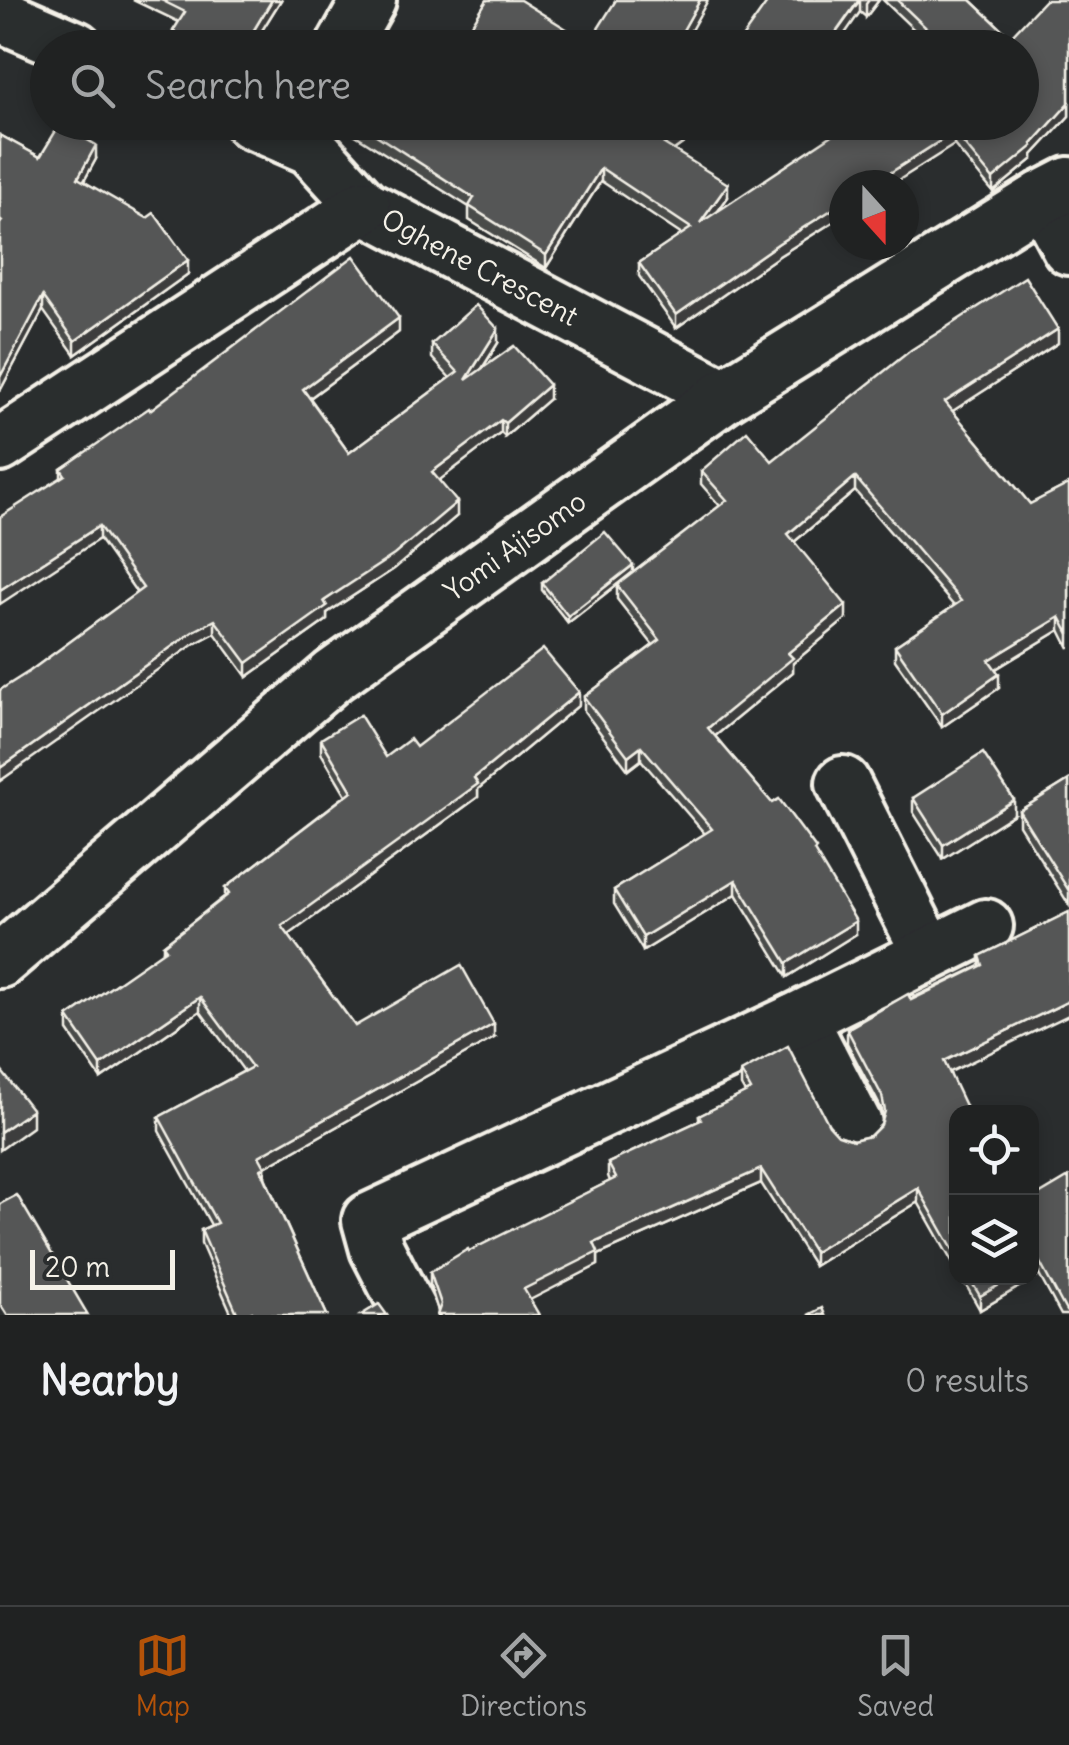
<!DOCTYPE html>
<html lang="en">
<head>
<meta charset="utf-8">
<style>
	body { margin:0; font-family:Delius,sans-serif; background:#2d2f2f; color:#f1f3f6 }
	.controls { position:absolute; right:30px; bottom:30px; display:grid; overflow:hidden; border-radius:20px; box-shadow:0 5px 15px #0003 }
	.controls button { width:90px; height:90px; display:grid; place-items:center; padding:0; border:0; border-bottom:2px solid #3d3f40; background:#202222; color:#f1f3f6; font:50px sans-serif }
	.compass { position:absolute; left:829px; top:170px; width:90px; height:90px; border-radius:50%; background:#202222; box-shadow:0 5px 15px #0003; rotate:159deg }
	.scale { position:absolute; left:30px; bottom:25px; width:145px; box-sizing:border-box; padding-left:10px; border:5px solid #f4f1e8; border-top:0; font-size:28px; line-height:35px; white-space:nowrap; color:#f4f1e8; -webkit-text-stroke:8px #2a2d2e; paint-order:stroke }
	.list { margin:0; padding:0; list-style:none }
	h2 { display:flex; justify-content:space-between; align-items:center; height:130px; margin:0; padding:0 40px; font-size:42px }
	h2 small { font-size:32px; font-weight:400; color:#a2a4a5 }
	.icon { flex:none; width:55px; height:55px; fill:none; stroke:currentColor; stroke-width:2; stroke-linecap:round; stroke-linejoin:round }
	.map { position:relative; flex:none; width:1069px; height:1315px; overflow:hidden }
	.search { position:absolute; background:#202222; box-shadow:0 5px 15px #0003; left:30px; right:30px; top:30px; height:110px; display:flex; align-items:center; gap:25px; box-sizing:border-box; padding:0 35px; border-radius:55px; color:#a2a4a5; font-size:38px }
	.sheet { height:290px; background:#202222 }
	nav { display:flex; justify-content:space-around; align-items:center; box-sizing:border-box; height:140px; border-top:2px solid #3d3f40; background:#202222; font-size:28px; color:#a2a4a5 }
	nav a { display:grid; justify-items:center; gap:5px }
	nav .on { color:#b45309 }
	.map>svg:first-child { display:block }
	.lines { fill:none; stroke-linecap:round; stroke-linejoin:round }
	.minor-casing { stroke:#f4f1e8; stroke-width:60 }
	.minor { stroke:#2a2d2e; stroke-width:52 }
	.wall { fill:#494b4a; stroke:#f4f1e8; stroke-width:2.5 }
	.shaded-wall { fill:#3c3d3c; stroke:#f4f1e8; stroke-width:2.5 }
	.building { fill:#555756; stroke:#f4f1e8; stroke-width:2.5 }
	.labels { text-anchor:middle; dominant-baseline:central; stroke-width:8; stroke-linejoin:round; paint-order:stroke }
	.street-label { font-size:28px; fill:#f4f1e8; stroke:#2a2d2e }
</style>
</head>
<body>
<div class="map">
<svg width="1069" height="1315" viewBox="0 0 1069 1315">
	<rect width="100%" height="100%" fill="#2a2d2e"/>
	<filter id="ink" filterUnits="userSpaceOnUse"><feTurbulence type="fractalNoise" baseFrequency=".01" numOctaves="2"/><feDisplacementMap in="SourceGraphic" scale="20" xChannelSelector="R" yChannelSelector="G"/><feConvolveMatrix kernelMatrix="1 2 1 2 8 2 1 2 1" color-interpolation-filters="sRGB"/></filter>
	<g filter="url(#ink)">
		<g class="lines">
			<defs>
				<g id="minor">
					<polyline points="0,15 76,48"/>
					<polyline points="342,48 369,0"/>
					<path id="s1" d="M251,122L311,148L364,206L724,396"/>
					<polyline points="1042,198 1069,248"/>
					<polyline points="0,445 364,206"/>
					<polyline points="843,783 929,954"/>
					<path id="s2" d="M0,961L333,676L724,396L1042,198L1069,184"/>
					<polyline points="794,1021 807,1031 855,1124"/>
					<polyline points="411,1315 377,1249 369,1220 794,1021 986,926"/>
				</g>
			</defs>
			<use href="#minor" class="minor-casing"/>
			<use href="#minor" class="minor"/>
		</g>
		<g class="wall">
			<polygon points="133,0 281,0 251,48 178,48 173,44 173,31 179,22"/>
			<polygon points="769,0 879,0 866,17 860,12"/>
			<polygon points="883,0 971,0 1010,37 1069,0 1069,116 1033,155 1033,159 993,192 954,145 844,185 844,215 779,256 676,328 639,276 639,263 682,235 601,181 546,268 469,220 469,207 338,124 713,122 674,150 728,197 718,211 1022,48 933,48"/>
			<polygon points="0,135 40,157 96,159 84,181 188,274 75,355 43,310 0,391"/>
			<polygon points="399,332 310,398 349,453 450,378 432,358 432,344 498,343 482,369 549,399 505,437 501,433 439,480 457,516 394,569 327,613 327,620 247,677 215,633 194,644 30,671 137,593 99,539 61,477 61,469 150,410"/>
			<polygon points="1058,343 952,411 1030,504 1069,484 1069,648 1060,630 996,669 999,688 942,727 895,660 895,646 954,606 855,491 794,542 846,619 793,663 793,672 715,736 816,855 856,934 787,977 736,894 643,951 614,904 614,890 705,834 641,760 628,770 584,711 584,697 653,645 617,599 617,585 720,506 701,484 701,471 772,461"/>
			<polygon points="633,572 568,623 542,590 542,583"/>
			<polygon points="579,705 478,789 478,797 288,935 355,1026 494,1038 265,1167 265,1177 327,1315 232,1315 201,1244 201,1230 211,1225 159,1131 159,1117 244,1071 200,1011 101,1079 68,1031 68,1017 163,952 163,945 225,896 225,888 346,795 321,753 321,739 386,757 416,747"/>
			<polygon points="1069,780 1069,905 1019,825 1019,811"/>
			<polygon points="913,798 1014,814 943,859 913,812"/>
			<polygon points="1069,912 950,1072 956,1112 956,1269 918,1202 814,1266 761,1183 598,1255 598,1265 530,1299 438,1311 430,1285 430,1272 610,1181 608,1176 608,1163 699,1121 699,1116 745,1093 741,1086 741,1072 829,1125 838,1135 853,1140 870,1136 881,1125 883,1117 882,1110 847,1043 847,1029 980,966 980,956"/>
			<polygon points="1032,1199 1069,1315 1061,1315 1039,1275 980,1310 962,1278 1032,1278"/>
		</g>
		<g class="shaded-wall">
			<polygon points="272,0 281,0 251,48 243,48"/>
			<polygon points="700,0 708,0 681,48 673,48"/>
			<polygon points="860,0 860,12 835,48 825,48"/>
			<polygon points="869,0 879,0 866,17 866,4"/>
			<polygon points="1069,103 1069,116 1033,155 1033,159 993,192 993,179 1032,144"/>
			<polygon points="694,122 713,122 664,157 664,144"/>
			<polygon points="954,132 954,145 891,185 871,185"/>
			<polygon points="96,145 96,159 78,192 78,178"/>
			<polygon points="601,168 601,181 546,268 546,255"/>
			<polygon points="728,184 728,197 700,236 700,223"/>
			<polygon points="844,202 844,215 779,256 676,328 676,315 779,243"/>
			<polygon points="188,260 188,274 75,355 75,341"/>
			<polygon points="43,296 43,310 0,391 0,377"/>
			<polygon points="399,318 399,332 303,403 303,389"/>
			<polygon points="498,329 498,343 466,394 466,380"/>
			<polygon points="1058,329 1058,343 945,416 945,402"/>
			<polygon points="549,385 549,399 505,437 505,423"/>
			<polygon points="501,420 501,433 432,486 432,472"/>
			<polygon points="855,477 855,491 788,547 788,534"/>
			<polygon points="457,502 457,516 394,569 327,613 327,620 247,677 247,663 324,601"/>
			<polygon points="99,526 99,539 0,604 0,590"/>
			<polygon points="633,565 633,572 568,623 568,616"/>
			<polygon points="846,605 846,619 793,663 793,672 708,742 708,728 788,653"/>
			<polygon points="1060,617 1060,630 989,673 989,660"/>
			<polygon points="215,620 215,633 194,644 0,781 0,768 194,631"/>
			<polygon points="999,674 999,688 942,727 942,714"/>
			<polygon points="579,692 579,705 478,789 478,797 282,940 282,926 474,778"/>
			<polygon points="641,746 641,760 628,770 628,756"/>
			<polygon points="1014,800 1014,814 943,859 943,845"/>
			<polygon points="736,880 736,894 643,951 643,937"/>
			<polygon points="856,921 856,934 787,977 787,963"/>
			<polygon points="200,997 200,1011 101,1079 101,1065"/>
			<polygon points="1069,1001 1069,1015 944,1075 944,1061"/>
			<polygon points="494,1024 494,1038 265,1167 265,1180 261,1182 259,1156"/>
			<polygon points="32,1110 32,1127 0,1150 0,1132"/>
			<polygon points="761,1169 761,1183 598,1255 598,1265 524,1303 524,1289 594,1243"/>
			<polygon points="918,1188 918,1202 814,1266 814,1252"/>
			<polygon points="1039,1261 1039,1275 980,1310 980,1296 1011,1278 1032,1278 1032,1265"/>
		</g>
		<g class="building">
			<polygon points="161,0 272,0 243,48 200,48 173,31 185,12"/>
			<polygon points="487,0 520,0 589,43 616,0 700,0 673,48 457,48"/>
			<polygon points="769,0 859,0 825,48 735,48"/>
			<polygon points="897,0 971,0 1010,37 1045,0 1069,0 1069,103 1032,144 1033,146 993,179 954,132 871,185 844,185 844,202 779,243 676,315 639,263 691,228 601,168 546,255 469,206 474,198 356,122 694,122 664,144 728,184 700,223 852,122 1022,122 1022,48 947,48"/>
			<polygon points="60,124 96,145 78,178 147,218 154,213 188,260 75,341 43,296 0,377 0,224 2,221 0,219 0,135 40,157"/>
			<polygon points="354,256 399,318 303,389 349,453 458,372 432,344 476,305 498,329 466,380 514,346 549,385 505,423 501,420 432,472 457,502 394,555 324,601 327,606 247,663 215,620 194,631 0,768 0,690 30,671 143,588 99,526 0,590 0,517 65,475 61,469 149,408 150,410"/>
			<polygon points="1025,277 1058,329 945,402 1030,504 1069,484 1069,634 1060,617 989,660 999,674 942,714 895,646 961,601 855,477 788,534 846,605 788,653 793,658 708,728 772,803 779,799 816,849 814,851 856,921 787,963 736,880 643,937 614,890 712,829 641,746 628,756 584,697 660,640 617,585 727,500 701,471 747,431 772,461 911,350"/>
			<polygon points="605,532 633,565 568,616 542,583"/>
			<polygon points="543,649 579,692 474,778 478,784 282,926 355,1026 461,965 494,1024 259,1156 265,1167 261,1169 327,1315 254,1315 252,1312 246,1315 238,1315 201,1230 217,1223 159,1117 252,1067 200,997 101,1065 68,1017 166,949 163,945 229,894 225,888 352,791 321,739 360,715 386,757 410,739 416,747"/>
			<polygon points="983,753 1014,800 943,845 913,798"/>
			<polygon points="1069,780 1069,891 1019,811"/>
			<polygon points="1069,912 1069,1001 944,1061 968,1112 956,1112 956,1255 918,1188 814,1252 761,1169 594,1243 598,1252 524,1289 539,1315 437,1315 441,1304 430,1272 468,1249 469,1251 616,1178 608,1163 701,1120 699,1116 751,1090 741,1072 788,1046 829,1125 838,1135 853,1140 870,1136 881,1125 885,1111 882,1096 847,1029 908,994 911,1000 983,965 980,956"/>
			<polygon points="0,1069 32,1110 0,1132"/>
			<polygon points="1069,1177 1069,1309 1066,1311 1039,1261 1032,1265 1032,1199"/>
			<polygon points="17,1195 88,1315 7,1315 0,1304 0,1204"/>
			<polygon points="969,1278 1011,1278 980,1296"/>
			<polygon points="379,1304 387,1315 361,1315"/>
			<polygon points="822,1308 825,1315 808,1315"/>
		</g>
	</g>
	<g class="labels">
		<g class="street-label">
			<text stroke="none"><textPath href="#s1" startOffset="275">Oghene Crescent</textPath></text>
			<text stroke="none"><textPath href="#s2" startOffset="662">Yomi Ajisomo</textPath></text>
		</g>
	</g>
</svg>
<div class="controls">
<button><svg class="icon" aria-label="locate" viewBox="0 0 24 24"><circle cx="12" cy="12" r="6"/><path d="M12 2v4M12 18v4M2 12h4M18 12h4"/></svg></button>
<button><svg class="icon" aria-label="layers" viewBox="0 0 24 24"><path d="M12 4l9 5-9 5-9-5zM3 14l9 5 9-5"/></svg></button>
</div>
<svg class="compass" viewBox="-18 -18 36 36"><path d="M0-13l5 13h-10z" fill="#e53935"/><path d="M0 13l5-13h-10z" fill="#a2a4a5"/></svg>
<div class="scale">20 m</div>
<div class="search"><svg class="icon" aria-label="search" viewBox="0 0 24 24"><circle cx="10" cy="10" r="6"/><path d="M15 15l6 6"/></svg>Search here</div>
</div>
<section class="sheet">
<h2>Nearby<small>0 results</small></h2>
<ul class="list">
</ul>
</section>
<nav>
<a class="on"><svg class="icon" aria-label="map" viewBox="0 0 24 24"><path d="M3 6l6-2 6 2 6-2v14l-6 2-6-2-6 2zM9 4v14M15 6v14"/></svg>Map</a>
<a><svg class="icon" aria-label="directions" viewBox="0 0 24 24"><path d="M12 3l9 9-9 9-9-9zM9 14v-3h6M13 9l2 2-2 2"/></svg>Directions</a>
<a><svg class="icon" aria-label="saved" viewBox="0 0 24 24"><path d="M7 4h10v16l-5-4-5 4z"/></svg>Saved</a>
</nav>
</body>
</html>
